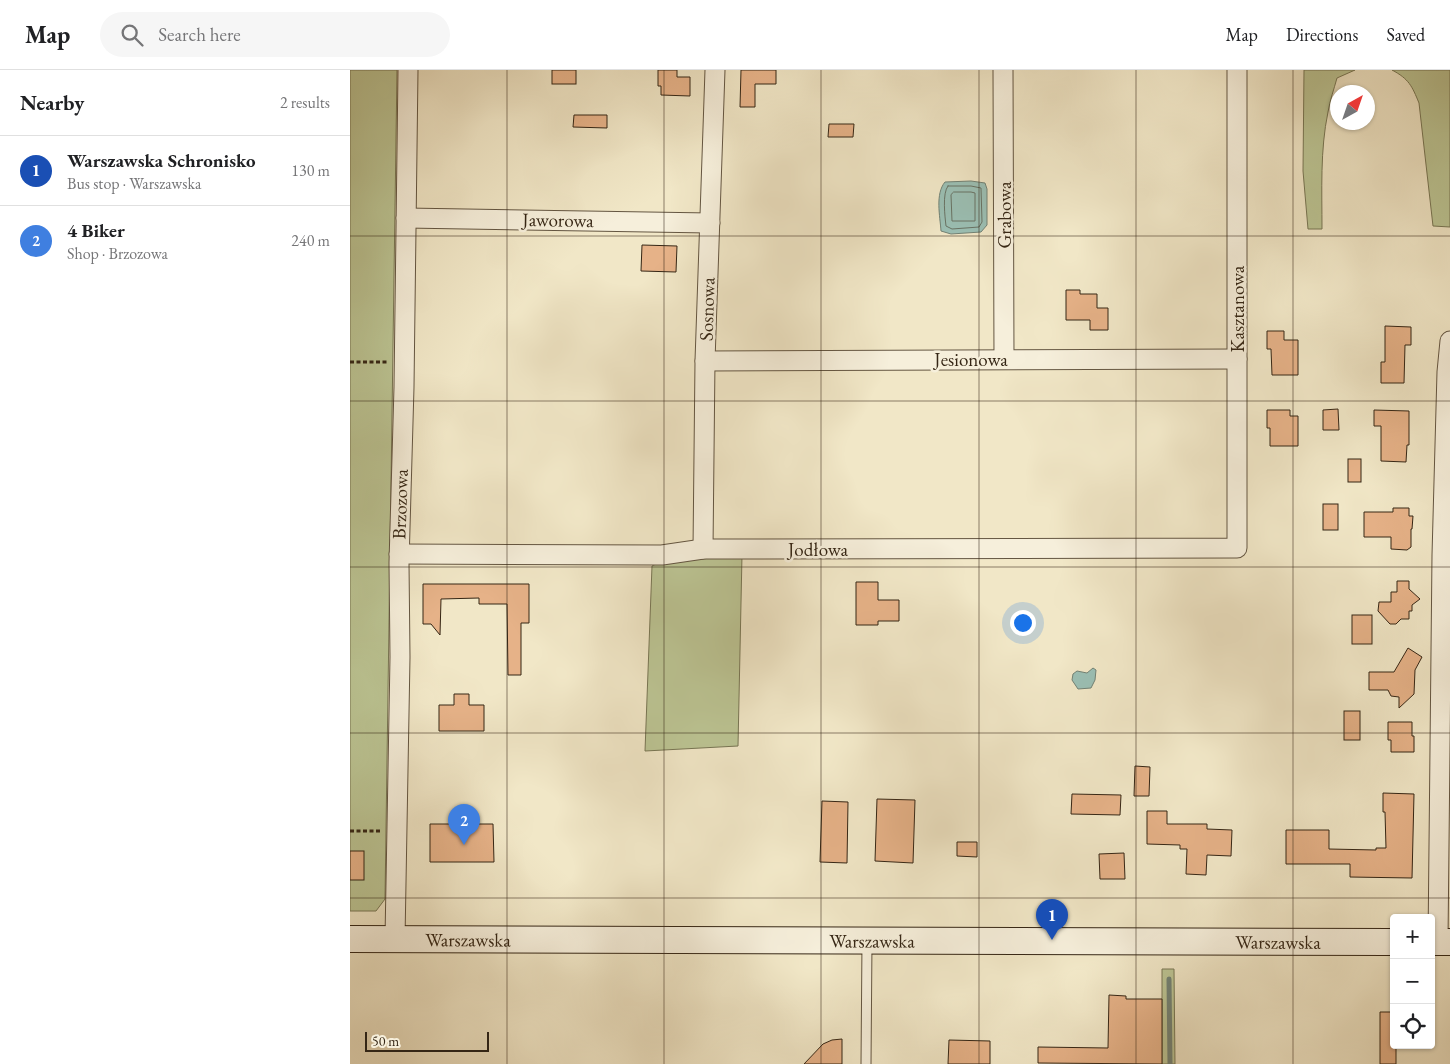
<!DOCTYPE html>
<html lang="en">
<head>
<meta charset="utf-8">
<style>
	body { margin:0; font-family:"EB Garamond",serif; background:#f6f6f6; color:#202124 }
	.controls { position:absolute; right:15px; bottom:15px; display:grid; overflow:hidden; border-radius:5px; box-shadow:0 1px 4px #0004 }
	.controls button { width:45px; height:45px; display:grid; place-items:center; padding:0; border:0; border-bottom:1px solid #e0e0e0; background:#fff; color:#202124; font:25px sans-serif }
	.compass { position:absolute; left:980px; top:15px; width:45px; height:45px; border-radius:50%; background:#fff; box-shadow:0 1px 4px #0004; rotate:40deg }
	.scale { position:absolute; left:15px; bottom:12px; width:124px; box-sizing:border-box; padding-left:5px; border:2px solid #352615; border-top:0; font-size:14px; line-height:18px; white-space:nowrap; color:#352615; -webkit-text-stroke:4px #f6efdb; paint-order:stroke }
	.you { position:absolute; left:672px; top:552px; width:18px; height:18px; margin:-12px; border:4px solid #fff; border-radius:50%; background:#1a73e8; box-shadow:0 0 0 8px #1a73e833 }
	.badge { display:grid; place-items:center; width:32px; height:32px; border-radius:50%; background:#8f2418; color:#fff; font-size:16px; font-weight:700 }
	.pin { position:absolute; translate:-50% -41px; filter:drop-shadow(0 1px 2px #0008) }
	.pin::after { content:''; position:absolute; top:26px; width:18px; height:15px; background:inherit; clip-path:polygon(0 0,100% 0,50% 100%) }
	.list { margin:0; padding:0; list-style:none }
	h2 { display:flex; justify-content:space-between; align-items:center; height:65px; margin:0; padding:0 20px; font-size:21px }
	h2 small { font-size:16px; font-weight:400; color:#757577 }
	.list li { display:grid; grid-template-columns:32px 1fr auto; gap:15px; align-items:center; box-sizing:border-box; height:70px; padding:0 20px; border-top:1px solid #e0e0e0 }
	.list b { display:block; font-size:19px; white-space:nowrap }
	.list p { margin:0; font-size:16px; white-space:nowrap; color:#757577 }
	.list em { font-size:16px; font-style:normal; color:#757577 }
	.icon { flex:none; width:28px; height:28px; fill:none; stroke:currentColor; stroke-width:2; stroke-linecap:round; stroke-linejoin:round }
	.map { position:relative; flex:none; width:1100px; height:994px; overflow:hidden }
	header { display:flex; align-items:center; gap:30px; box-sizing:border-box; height:70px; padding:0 25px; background:#fff; border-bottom:1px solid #e0e0e0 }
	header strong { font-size:24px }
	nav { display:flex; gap:28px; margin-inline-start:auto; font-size:18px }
	.search { width:350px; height:45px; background:#f6f6f6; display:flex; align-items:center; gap:12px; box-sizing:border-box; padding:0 18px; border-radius:28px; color:#757577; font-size:19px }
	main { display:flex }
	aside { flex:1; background:#fff }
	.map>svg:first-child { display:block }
	.green { fill:#bcc594; stroke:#787654 }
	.water { fill:#9bc0b5; stroke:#728275 }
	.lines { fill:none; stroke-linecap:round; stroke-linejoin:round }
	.shore { stroke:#687365; stroke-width:1 }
	.stream { stroke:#728275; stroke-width:5 }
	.building { fill:#e6b288; stroke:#352615 }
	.lane-casing { stroke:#645642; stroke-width:11 }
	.street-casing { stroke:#645642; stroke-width:21 }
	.secondary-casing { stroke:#352615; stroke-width:28 }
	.path { stroke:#352615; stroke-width:3; stroke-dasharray:4 2.5; stroke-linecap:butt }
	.lane { stroke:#f6efdb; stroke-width:9 }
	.street { stroke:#f6efdb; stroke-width:19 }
	.secondary { stroke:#f6efdb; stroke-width:26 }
	.grid { fill:none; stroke:#352615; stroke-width:1; stroke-opacity:0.55 }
	.labels { text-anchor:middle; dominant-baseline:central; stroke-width:5; stroke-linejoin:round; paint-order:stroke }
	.street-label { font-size:19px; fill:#352615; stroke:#f6efdb }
</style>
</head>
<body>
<header>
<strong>Map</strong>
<div class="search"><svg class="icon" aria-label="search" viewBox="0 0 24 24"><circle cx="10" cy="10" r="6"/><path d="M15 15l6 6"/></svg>Search here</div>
<nav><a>Map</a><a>Directions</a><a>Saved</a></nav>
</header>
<main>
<aside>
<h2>Nearby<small>2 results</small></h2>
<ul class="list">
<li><span class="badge" style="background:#1a4fb4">1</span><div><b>Warszawska Schronisko</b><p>Bus stop · Warszawska</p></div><em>130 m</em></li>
<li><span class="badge" style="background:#3f7fe0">2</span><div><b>4 Biker</b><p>Shop · Brzozowa</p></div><em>240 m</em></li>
</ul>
</aside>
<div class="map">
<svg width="1100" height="994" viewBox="0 0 1100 994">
	<rect width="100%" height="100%" fill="#f1e7c7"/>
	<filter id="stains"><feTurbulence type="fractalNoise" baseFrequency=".004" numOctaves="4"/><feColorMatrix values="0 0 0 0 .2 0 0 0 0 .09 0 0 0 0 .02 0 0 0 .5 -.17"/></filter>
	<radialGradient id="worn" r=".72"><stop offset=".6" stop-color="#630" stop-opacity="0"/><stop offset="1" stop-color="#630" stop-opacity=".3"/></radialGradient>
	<g class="green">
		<polygon points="0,0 47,0 35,829 26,841 0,841"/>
		<path d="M954,0H1005L987,8C984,19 980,30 978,42C970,80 972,121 972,159H958L953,101Z"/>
		<path d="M1042,0H1100V157L1083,156L1069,33C1062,16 1059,9 1042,0Z"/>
		<polygon points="392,485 388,676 295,681 302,496 320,487"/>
		<polygon points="812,899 824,899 825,994 812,994"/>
	</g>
	<g class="water">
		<path d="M621,111L635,113L637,119V155L631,162L601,164L591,161C590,146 585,124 595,112Z"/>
		<polygon points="743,598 746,600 745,610 741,618 728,619 722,610 723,604 727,601 737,603"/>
	</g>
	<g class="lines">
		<g class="shore">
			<path d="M598,116H621L631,118L632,152L629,157L602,159L596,156C595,147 592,123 598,116Z"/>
			<polygon points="604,122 621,122 625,123 625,151 602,151 601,125"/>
		</g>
		<polyline class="stream" points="819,909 820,994"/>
	</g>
	<g class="building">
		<rect x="202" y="0" width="24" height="14"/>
		<polygon points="308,0 327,0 327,7 340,7 340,26 311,25 311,16 308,16"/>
		<polygon points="391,0 426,0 426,14 405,14 405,37 390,37"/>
		<polygon points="224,45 257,45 257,58 223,57"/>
		<polygon points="479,54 504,54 503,67 478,67"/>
		<polygon points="292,175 327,176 326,202 291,201"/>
		<polygon points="716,220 730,220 730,224 747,224 747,238 758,238 758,260 740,260 740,250 716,250"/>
		<polygon points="1035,256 1061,257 1061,275 1055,275 1054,313 1031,313 1031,292 1035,292"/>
		<polygon points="917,261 934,261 934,270 948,270 948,305 922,305 921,279 917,279"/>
		<polygon points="988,339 989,360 973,360 973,340"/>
		<polygon points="917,340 940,340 940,346 948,346 948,376 920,376 920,358 917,358"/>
		<polygon points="1024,340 1059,341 1059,375 1057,375 1056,392 1031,391 1031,356 1024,356"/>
		<rect x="998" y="389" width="13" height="23"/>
		<rect x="973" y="434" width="15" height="26"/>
		<polygon points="1043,438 1059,438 1059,446 1063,446 1062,459 1061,459 1061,477 1057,480 1041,479 1041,467 1014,467 1014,442 1043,442"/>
		<polygon points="1047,511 1059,511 1059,519 1070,529 1062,535 1062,541 1059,541 1059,549 1051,549 1046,554 1040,554 1028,541 1029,532 1041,532 1041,522 1047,522"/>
		<polygon points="506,512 528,512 528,530 549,530 549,551 528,551 528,555 506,555"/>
		<polygon points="73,514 179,514 179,553 171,553 171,605 158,605 157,534 129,534 129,528 91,529 90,565 81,554 73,554"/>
		<rect x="1002" y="545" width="20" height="29"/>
		<polygon points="1058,578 1072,587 1065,600 1064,624 1049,638 1049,627 1041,626 1038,620 1019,620 1019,602 1044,602"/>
		<polygon points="104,624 119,624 119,635 134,635 134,661 89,661 89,635 104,635"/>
		<rect x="994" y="641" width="16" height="29"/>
		<polygon points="1038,652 1062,652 1062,666 1064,666 1064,682 1041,682 1041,670 1038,670"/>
		<polygon points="785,696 800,697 799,726 784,726"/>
		<polygon points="1033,723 1064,724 1062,808 1000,807 1000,794 936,794 936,760 979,760 979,779 1026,780 1026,778 1036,778 1035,742 1033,742"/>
		<polygon points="722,724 771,725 770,745 721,744"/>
		<polygon points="527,729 565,730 563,793 525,791"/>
		<polygon points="472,731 498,732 497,793 470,792"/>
		<polygon points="797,741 817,741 817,754 857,754 857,759 882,760 881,786 857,785 856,805 836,804 837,779 830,779 830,775 797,774"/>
		<polygon points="80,754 143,754 144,792 80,792"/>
		<polygon points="607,772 627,772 627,787 607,786"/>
		<rect x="0" y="781" width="14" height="29"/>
		<polygon points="774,783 775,809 750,809 749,784"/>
		<polygon points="759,925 776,926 776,929 812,929 812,994 688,993 688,977 758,978"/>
		<polygon points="1030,942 1044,942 1044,975 1046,975 1046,994 1030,994"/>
		<polygon points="492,969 492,994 454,994 473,974 482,970"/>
		<polygon points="599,970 640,971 640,994 598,994"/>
	</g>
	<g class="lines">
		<defs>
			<polyline id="lane" points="516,994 517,872"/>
			<g id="street">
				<polyline points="653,0 654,289"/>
				<polyline points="56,148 360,153"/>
				<polyline points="355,291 887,289"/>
				<polyline points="353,479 355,291 365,0"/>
				<polyline points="49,484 312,485 353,479 887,478 887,0"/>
				<polyline points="45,869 50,587 49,493 54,317 58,0"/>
				<polyline points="1088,872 1092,485 1097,302 1100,271"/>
			</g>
			<g id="secondary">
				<path id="s1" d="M0,869L1044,872"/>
				<polyline points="1081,872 1100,872"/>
			</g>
		</defs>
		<use href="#lane" class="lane-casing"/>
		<use href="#street" class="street-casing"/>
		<use href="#secondary" class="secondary-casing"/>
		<g class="path">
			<polyline points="0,292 39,292"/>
			<polyline points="0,761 32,761"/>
		</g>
		<use href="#lane" class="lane"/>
		<use href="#street" class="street"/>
		<use href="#secondary" class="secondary"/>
	</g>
	<path class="grid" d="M157,0V994M314,0V994M471,0V994M629,0V994M786,0V994M943,0V994M0,166H1100M0,331H1100M0,497H1100M0,663H1100M0,828H1100"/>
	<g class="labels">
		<g class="street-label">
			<text transform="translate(654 145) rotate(-90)">Grabowa</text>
			<text transform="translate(208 150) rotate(1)">Jaworowa</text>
			<text transform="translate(357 239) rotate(-88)">Sosnowa</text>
			<text transform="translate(887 239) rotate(-90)">Kasztanowa</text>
			<text x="621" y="289">Jesionowa</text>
			<text transform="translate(50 434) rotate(-88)">Brzozowa</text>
			<text x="468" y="479">Jodłowa</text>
			<text stroke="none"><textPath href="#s1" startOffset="118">Warszawska</textPath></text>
			<text stroke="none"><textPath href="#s1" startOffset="522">Warszawska</textPath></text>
			<text stroke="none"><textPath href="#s1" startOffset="928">Warszawska</textPath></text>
		</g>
	</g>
	<rect width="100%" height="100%" filter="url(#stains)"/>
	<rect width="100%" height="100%" fill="url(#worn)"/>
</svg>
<div class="controls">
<button>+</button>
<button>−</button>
<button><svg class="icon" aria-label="locate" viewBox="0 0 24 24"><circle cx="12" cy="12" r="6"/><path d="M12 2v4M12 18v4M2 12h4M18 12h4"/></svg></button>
</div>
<svg class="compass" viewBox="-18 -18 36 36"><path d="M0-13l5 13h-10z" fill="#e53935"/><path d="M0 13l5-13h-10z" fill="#757577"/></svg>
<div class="scale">50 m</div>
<div class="you"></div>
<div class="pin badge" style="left:702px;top:870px;background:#1a4fb4">1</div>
<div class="pin badge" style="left:114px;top:775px;background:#3f7fe0">2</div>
</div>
</main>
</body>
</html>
